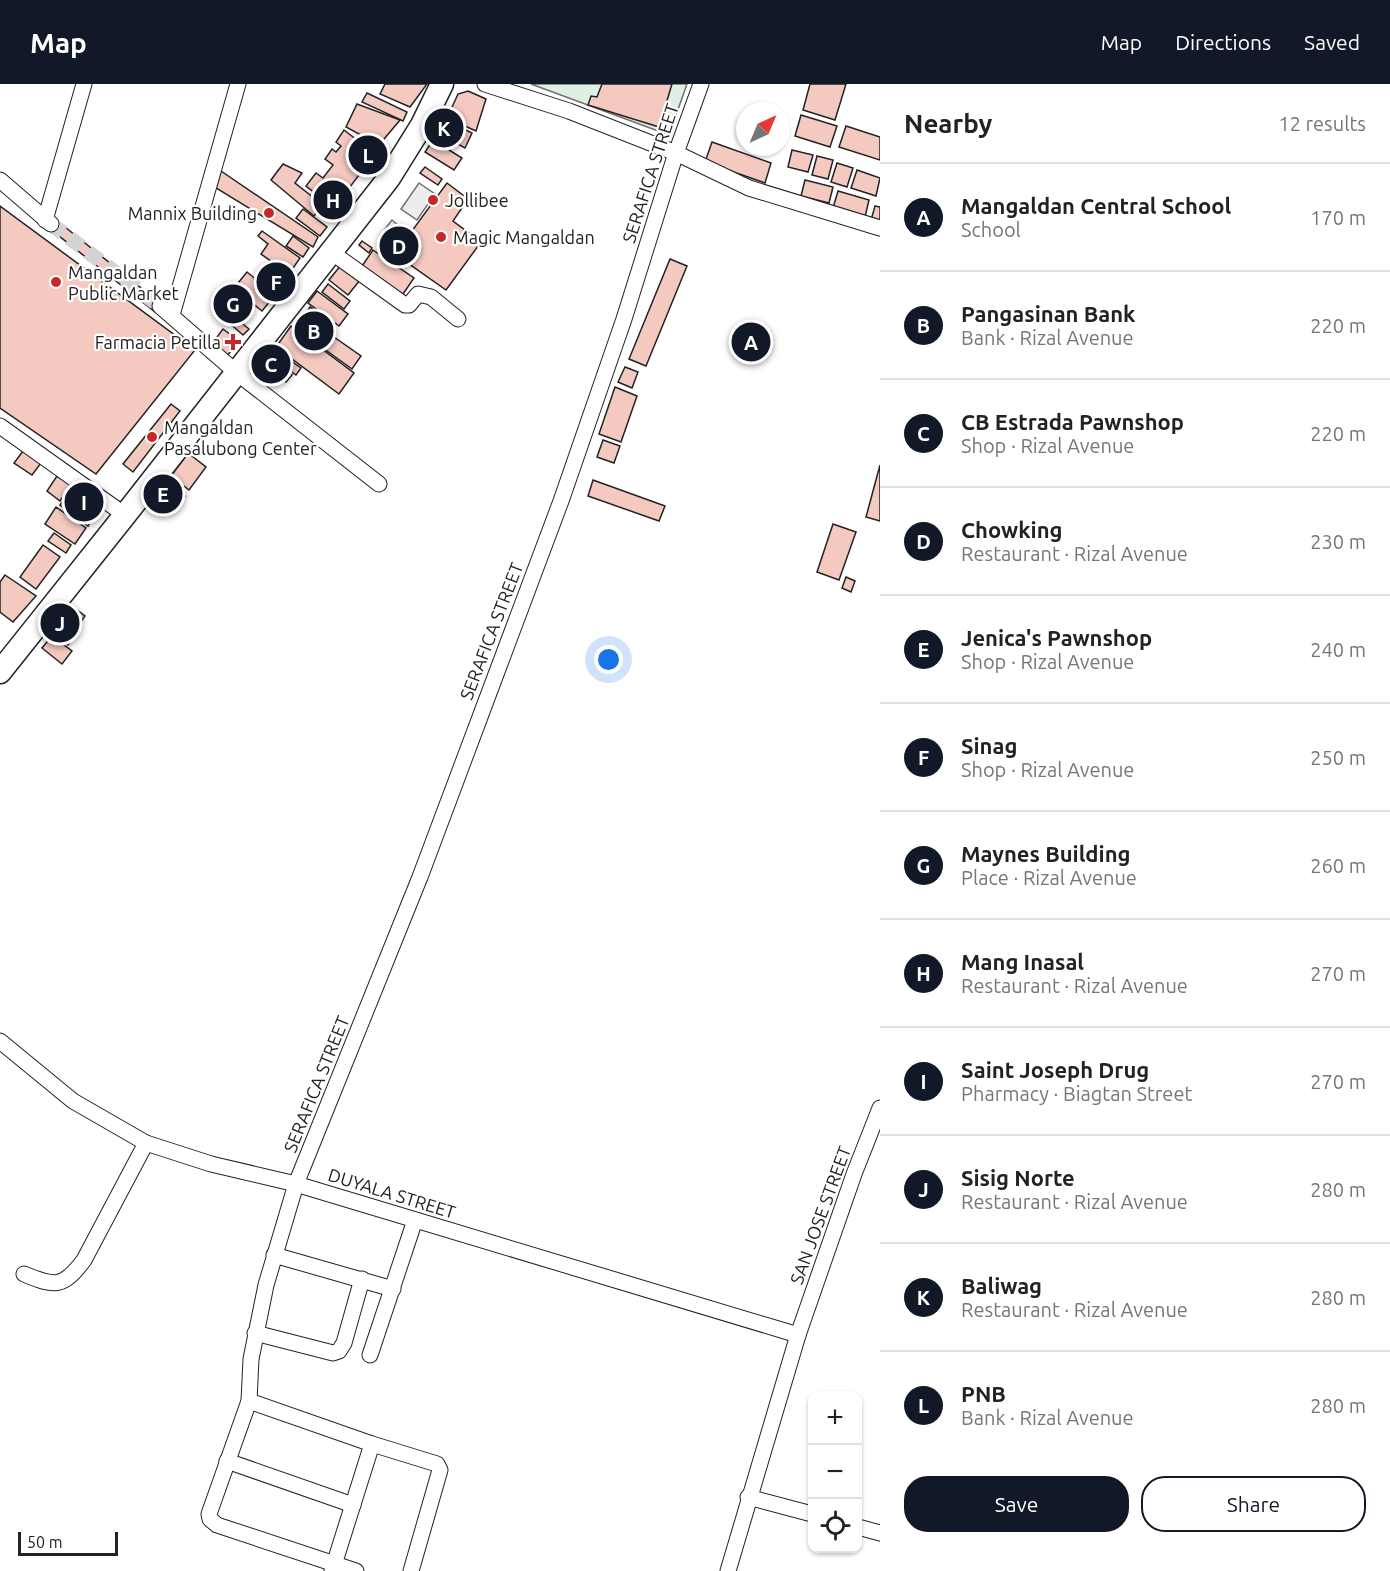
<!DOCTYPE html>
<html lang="en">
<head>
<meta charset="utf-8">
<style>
	body { margin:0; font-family:Ubuntu,sans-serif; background:#f6f6f6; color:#222 }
	.controls { position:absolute; right:18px; bottom:18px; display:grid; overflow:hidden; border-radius:12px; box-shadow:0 2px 4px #0004 }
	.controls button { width:54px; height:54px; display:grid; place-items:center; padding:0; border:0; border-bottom:2px solid #e0e0e0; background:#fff; color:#222; font:30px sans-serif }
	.compass { position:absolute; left:736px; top:18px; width:54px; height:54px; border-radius:50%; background:#fff; box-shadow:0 2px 4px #0004; rotate:44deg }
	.scale { position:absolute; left:18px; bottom:15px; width:100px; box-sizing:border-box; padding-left:6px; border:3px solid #222; border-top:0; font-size:16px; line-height:21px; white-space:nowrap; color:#222; -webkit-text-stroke:4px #fff; paint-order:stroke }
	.you { position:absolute; left:609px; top:576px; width:21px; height:21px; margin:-15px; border:4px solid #fff; border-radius:50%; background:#1a73e8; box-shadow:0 0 0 9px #1a73e833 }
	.badge { display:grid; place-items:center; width:39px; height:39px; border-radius:50%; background:#111827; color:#fff; font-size:20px; font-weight:700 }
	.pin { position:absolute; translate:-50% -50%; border:3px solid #fff; box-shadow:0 2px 6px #0006 }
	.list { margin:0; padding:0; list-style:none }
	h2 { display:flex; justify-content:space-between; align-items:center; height:78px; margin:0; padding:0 24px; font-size:26px }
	h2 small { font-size:20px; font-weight:400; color:#767676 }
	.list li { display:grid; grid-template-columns:39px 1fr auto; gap:18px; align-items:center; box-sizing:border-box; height:108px; padding:0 24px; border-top:2px solid #e0e0e0 }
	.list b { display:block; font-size:22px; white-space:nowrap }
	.list p { margin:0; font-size:20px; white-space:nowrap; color:#767676 }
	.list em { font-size:20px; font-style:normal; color:#767676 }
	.actions { display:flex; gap:12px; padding:18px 24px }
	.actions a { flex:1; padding:14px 0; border:2px solid #111827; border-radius:24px; text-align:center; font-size:21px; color:#111827 }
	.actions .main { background:#111827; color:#fff }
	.icon { flex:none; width:33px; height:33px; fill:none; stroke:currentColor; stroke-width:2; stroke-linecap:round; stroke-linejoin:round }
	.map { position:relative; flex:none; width:880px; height:1487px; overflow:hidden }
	header { display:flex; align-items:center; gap:36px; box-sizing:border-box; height:84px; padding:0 30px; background:#111827; color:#fff }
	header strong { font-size:28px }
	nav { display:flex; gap:33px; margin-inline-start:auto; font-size:21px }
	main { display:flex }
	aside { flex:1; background:#fff }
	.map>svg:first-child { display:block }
	.green { fill:#e0efe3; stroke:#6f6f6f; stroke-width:1.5 }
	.parking { fill:#ededed; stroke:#6f6f6f; stroke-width:1.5 }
	.building { fill:#f3c9c0; stroke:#222; stroke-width:1.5 }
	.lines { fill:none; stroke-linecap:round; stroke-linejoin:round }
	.minor-tunnel { stroke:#d3d3d3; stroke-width:15; stroke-dasharray:15 8; stroke-linecap:butt }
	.minor-casing { stroke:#222; stroke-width:17 }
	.highway-casing { stroke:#222; stroke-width:25 }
	.minor { stroke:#fff; stroke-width:15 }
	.highway { stroke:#fff; stroke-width:22 }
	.poi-dot { fill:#c62828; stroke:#fff; stroke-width:2 }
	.labels { text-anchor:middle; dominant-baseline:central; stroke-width:4.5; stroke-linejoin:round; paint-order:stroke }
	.street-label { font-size:18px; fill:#222; stroke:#fff }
	.poi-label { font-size:18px; fill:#222; stroke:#fff; text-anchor:start }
</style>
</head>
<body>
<header>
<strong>Map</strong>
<nav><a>Map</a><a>Directions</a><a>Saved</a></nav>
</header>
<main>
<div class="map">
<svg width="880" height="1487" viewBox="0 0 880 1487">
	<rect width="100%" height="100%" fill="#fff"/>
	<polygon class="green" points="531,0 687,0 669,51"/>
	<g class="parking">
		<polygon points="419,99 435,110 417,136 401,125"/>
		<polygon points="392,136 407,149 396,163 380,151"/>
	</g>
	<g class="building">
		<polygon points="385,0 427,0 410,23 380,10"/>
		<polygon points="602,0 672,0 659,43 588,21 591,12 597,13"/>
		<polygon points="810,0 846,0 835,36 803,26"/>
		<polygon points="468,7 486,15 476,47 447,34 458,10"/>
		<polygon points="367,9 407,28 403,37 362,18"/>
		<polygon points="357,20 400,36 379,61 346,43"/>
		<polygon points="801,31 837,42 830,63 795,52"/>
		<polygon points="446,36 472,49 465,64 439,50"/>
		<polygon points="846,42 880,53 880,76 839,63"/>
		<polygon points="344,46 375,70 334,124 306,102 316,89 323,94 333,81 325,75 332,65 336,68 341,62 336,58"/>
		<polygon points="433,56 462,74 454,86 425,68"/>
		<polygon points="712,58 771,79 765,99 705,78"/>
		<polygon points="792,66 813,71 808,88 788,83"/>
		<polygon points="817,72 833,76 828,95 812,91"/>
		<polygon points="837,79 853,84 847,103 831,98"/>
		<polygon points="283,80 302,89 295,99 323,121 314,132 271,96"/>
		<polygon points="425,83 442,95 438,101 420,89"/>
		<polygon points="857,86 880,94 876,112 851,104"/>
		<polygon points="221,87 318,153 313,163 216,104"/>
		<polygon points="805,96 833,103 829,119 801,112"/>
		<polygon points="447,99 468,115 453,137 481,158 446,206 395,170"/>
		<polygon points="838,107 869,116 865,133 833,124"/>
		<polygon points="0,122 195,266 96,390 0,324"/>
		<polygon points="875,122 880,123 880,139 871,136"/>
		<polygon points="303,125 327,143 320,152 296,134"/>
		<polygon points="55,135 161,220 155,228 49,144"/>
		<polygon points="262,147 300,174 289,190 261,170 268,160 258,152"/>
		<polygon points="293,152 309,164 303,173 286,162"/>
		<polygon points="362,157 372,164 369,169 359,161"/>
		<polygon points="373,166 414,194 401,213 360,185"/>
		<polygon points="670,175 687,182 646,282 629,275"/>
		<polygon points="271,179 288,193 275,208 259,194"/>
		<polygon points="341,181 360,196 348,211 329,196"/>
		<polygon points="247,188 275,211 262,227 234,204"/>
		<polygon points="328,200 350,217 344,225 322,208"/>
		<polygon points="223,205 250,224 243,234 216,216"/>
		<polygon points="317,207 348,230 339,242 308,219"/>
		<polygon points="310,223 327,234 321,242 305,231"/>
		<polygon points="232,231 249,245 243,251 227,237"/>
		<polygon points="314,239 361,272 352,285 305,251"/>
		<polygon points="291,242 354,289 339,310 276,263"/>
		<polygon points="223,245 239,257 227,272 211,261"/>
		<polygon points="275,266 301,284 296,291 270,272"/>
		<polygon points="270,275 292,291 286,298 265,282"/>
		<polygon points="625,283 638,288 632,304 618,298"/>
		<polygon points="615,303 637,312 621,358 599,350"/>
		<polygon points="171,320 180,327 133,388 123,380"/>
		<polygon points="603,356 620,362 614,379 597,373"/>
		<polygon points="23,367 41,379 32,391 14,379"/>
		<polygon points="188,369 206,383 189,406 171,392"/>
		<polygon points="880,381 880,437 866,433"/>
		<polygon points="57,392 71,401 60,417 47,407"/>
		<polygon points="593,396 665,422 659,437 588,412"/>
		<polygon points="167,398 185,412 174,425 156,411"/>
		<polygon points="72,404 94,419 96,427 88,442 60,421"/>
		<polygon points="56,423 86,444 75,460 45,440"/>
		<polygon points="833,440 856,448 839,496 817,488"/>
		<polygon points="54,449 71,461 66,469 48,457"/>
		<polygon points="43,461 60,473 36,505 20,493"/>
		<polygon points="5,491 36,512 13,538 0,528 0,498"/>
		<polygon points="846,493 855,497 851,508 842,504"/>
		<polygon points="69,520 85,532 79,541 62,530"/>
		<polygon points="60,532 79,546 68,561 49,546"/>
		<polygon points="52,552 72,567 62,580 42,564"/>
	</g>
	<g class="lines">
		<polyline class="minor-tunnel" points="51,140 160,222"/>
		<defs>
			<g id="minor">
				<polyline points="485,0 569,27 676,69 749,104 880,144"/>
				<polyline points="0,96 51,140"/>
				<polyline points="45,136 84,0"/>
				<polyline points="331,168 405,221 409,221 418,210 431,213 458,235"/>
				<polyline points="160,222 237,289 379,400"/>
				<polyline points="172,231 238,0"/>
				<polyline points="0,342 125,431"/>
				<polyline points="0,957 73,1017 146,1059 211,1080 296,1100 798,1251"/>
				<polyline points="274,1171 393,1205"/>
				<path d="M24,1190C55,1203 63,1204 84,1176L146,1059"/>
				<polyline points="255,1249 333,1269 339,1267 344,1259 362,1195"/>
				<polyline points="370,1271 415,1136"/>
				<polyline points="249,1317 372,1360 437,1380 440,1386 411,1487"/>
				<polyline points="227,1377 353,1421"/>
				<polyline points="748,1413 812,1430"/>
				<polyline points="858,1443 880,1449"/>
				<polyline points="332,1487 372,1360"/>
				<polyline points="356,1487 217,1441 210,1435 209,1430 249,1317 251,1275 266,1201 296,1100 420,793 561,417 624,235 676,69 701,0"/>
				<polyline points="728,1487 798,1251 854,1090 880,1024"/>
			</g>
			<polyline id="highway" points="0,588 125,431 389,94 422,41 442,0"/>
		</defs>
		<use href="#minor" class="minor-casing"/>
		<use href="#highway" class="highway-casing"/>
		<use href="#minor" class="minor"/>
		<use href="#highway" class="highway"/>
	</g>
	<g class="poi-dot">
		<circle cx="433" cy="116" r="6"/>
		<circle cx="269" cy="129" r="6"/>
		<circle cx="441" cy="153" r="6"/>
		<circle cx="56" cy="198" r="6"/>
		<path d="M230 249h6v6h6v6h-6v6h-6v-6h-6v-6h6z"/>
		<circle cx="152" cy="353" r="6"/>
	</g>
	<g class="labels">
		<g class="street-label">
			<text transform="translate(650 89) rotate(-72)">SERAFICA STREET</text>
			<text transform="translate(491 547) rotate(-69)">SERAFICA STREET</text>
			<text transform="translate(316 1000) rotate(-68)">SERAFICA STREET</text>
			<text transform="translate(392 1109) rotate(17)">DUYALA STREET</text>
			<text transform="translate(820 1131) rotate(-70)">SAN JOSE STREET</text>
		</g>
		<g class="poi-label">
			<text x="445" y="116">Jollibee</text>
			<text x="257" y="129" text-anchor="end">Mannix Building</text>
			<text x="453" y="153">Magic Mangaldan</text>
			<text x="68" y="188">Mangaldan<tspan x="68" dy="21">Public Market</tspan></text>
			<text x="221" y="258" text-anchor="end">Farmacia Petilla</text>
			<text x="164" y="343">Mangaldan<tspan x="164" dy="21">Pasalubong Center</tspan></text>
		</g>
	</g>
</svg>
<div class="controls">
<button>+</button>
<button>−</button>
<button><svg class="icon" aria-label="locate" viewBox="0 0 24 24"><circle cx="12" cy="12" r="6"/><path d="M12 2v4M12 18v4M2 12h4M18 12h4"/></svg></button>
</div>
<svg class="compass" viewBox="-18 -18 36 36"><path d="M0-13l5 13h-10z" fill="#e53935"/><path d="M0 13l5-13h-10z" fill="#767676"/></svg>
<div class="scale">50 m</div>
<div class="you"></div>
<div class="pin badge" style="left:751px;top:258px">A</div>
<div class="pin badge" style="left:314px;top:247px">B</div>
<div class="pin badge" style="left:271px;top:280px">C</div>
<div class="pin badge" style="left:399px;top:162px">D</div>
<div class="pin badge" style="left:163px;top:410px">E</div>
<div class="pin badge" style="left:276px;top:198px">F</div>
<div class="pin badge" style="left:233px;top:220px">G</div>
<div class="pin badge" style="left:333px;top:116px">H</div>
<div class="pin badge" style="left:84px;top:418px">I</div>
<div class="pin badge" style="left:60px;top:539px">J</div>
<div class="pin badge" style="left:444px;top:44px">K</div>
<div class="pin badge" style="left:368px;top:71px">L</div>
</div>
<aside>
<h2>Nearby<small>12 results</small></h2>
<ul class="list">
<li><span class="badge">A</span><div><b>Mangaldan Central School</b><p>School</p></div><em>170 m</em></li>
<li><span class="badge">B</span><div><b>Pangasinan Bank</b><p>Bank · Rizal Avenue</p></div><em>220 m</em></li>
<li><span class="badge">C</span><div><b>CB Estrada Pawnshop</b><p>Shop · Rizal Avenue</p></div><em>220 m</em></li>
<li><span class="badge">D</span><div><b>Chowking</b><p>Restaurant · Rizal Avenue</p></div><em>230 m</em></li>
<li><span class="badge">E</span><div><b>Jenica's Pawnshop</b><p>Shop · Rizal Avenue</p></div><em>240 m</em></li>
<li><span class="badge">F</span><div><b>Sinag</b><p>Shop · Rizal Avenue</p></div><em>250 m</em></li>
<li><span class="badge">G</span><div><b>Maynes Building</b><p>Place · Rizal Avenue</p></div><em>260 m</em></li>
<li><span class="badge">H</span><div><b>Mang Inasal</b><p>Restaurant · Rizal Avenue</p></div><em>270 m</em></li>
<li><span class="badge">I</span><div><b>Saint Joseph Drug</b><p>Pharmacy · Biagtan Street</p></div><em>270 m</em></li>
<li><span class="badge">J</span><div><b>Sisig Norte</b><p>Restaurant · Rizal Avenue</p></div><em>280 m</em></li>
<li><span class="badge">K</span><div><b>Baliwag</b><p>Restaurant · Rizal Avenue</p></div><em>280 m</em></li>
<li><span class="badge">L</span><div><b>PNB</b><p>Bank · Rizal Avenue</p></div><em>280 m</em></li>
</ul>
<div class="actions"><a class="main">Save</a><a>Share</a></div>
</aside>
</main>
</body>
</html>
